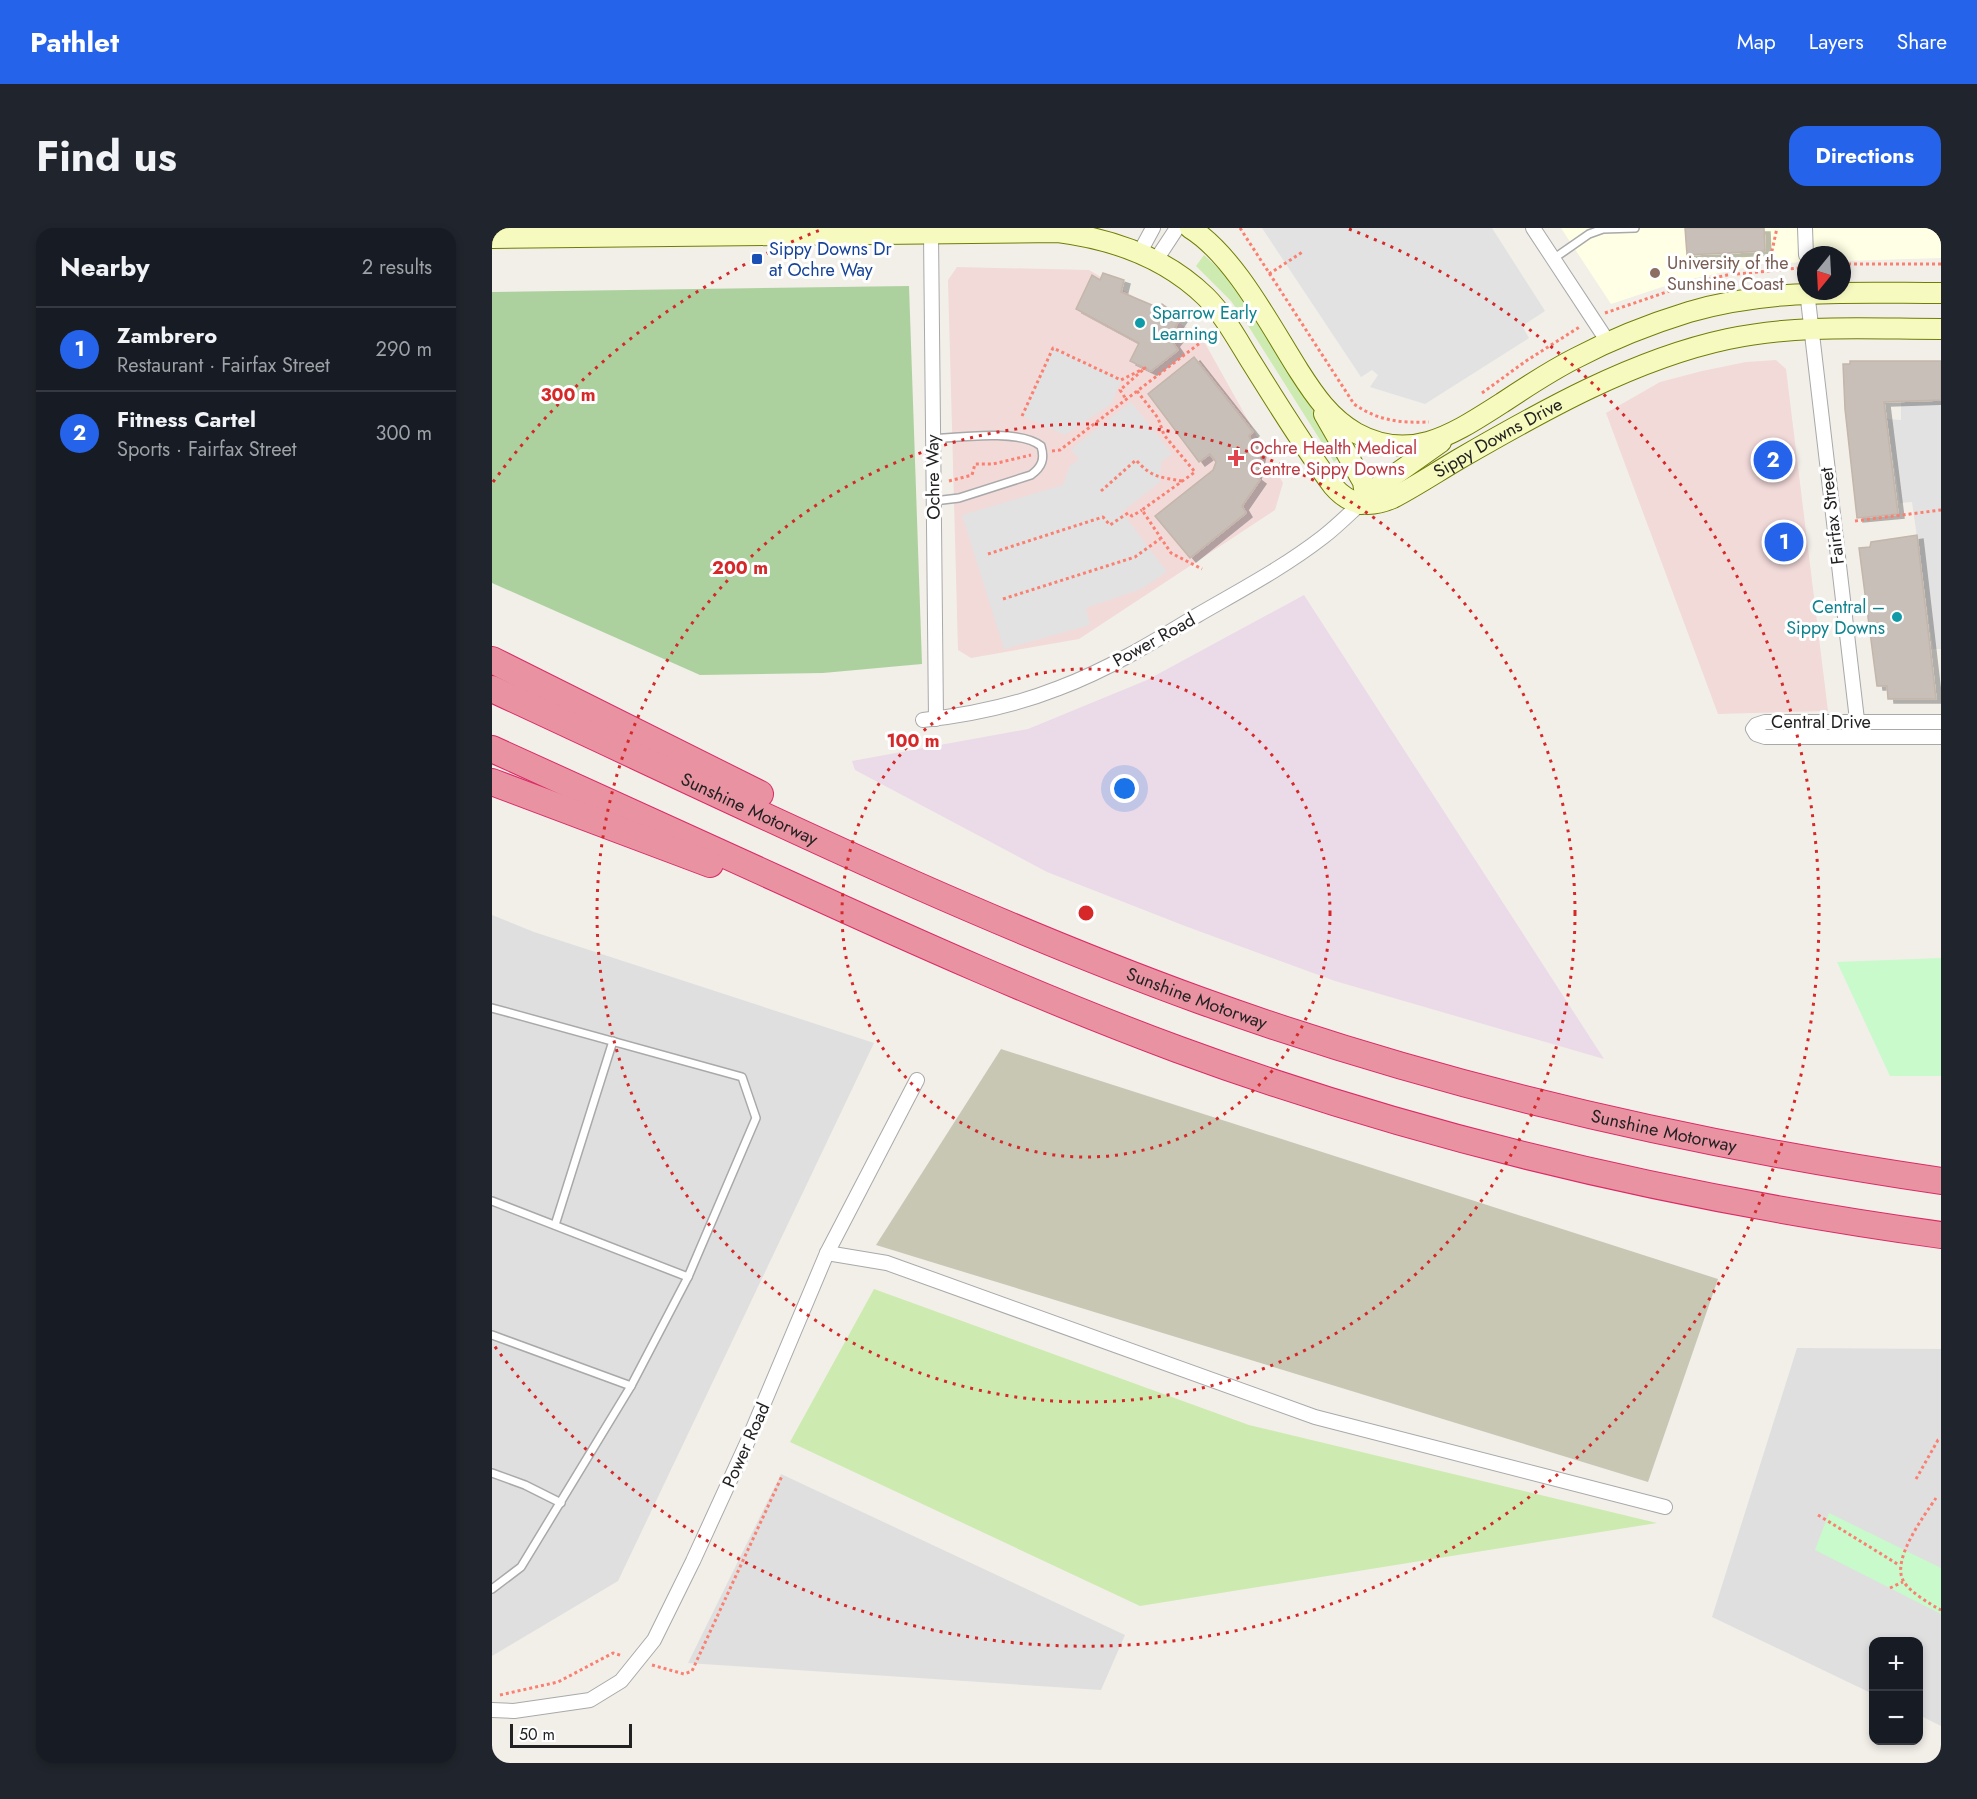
<!DOCTYPE html>
<html lang="en">
<head>
<meta charset="utf-8">
<style>
	body { margin:0; font-family:Jost,sans-serif; background:#20242c; color:#f1f3f6 }
	.controls { position:absolute; right:18px; bottom:18px; display:grid; overflow:hidden; border-radius:12px; box-shadow:0 3px 9px #0003 }
	.controls button { width:54px; height:54px; display:grid; place-items:center; padding:0; border:0; border-bottom:2px solid #363941; background:#171b24; color:#f1f3f6; font:30px sans-serif }
	.compass { position:absolute; left:1305px; top:18px; width:54px; height:54px; border-radius:50%; background:#171b24; box-shadow:0 3px 9px #0003; rotate:198deg }
	.scale { position:absolute; left:18px; bottom:15px; width:122px; box-sizing:border-box; padding-left:6px; border:3px solid #222; border-top:0; font-size:16px; line-height:21px; white-space:nowrap; color:#222; -webkit-text-stroke:4px #fff; paint-order:stroke }
	.you { position:absolute; left:633px; top:561px; width:21px; height:21px; margin:-15px; border:4px solid #fff; border-radius:50%; background:#1a73e8; box-shadow:0 0 0 9px #1a73e833 }
	.badge { display:grid; place-items:center; width:39px; height:39px; border-radius:50%; background:#2563eb; color:#fff; font-size:20px; font-weight:700 }
	.pin { position:absolute; translate:-50% -50%; border:3px solid #fff; box-shadow:0 2px 6px #0006 }
	.list { margin:0; padding:0; list-style:none }
	h2 { display:flex; justify-content:space-between; align-items:center; height:78px; margin:0; padding:0 24px; font-size:26px }
	h2 small { font-size:20px; font-weight:400; color:#9ea1a6 }
	.list li { display:grid; grid-template-columns:39px 1fr auto; gap:18px; align-items:center; box-sizing:border-box; height:84px; padding:0 24px; border-top:2px solid #363941 }
	.list b { display:block; font-size:22px; white-space:nowrap }
	.list p { margin:0; font-size:20px; white-space:nowrap; color:#9ea1a6 }
	.list em { font-size:20px; font-style:normal; color:#9ea1a6 }
	.map { position:relative; flex:none; width:1449px; height:1535px; overflow:hidden; border-radius:18px }
	header { display:flex; align-items:center; gap:36px; box-sizing:border-box; height:84px; padding:0 30px; background:#2563eb; color:#fff }
	header strong { font-size:28px }
	nav { display:flex; gap:33px; margin-inline-start:auto; font-size:21px }
	.intro { display:flex; align-items:center; justify-content:space-between; box-sizing:border-box; height:144px; padding:0 36px }
	h1 { margin:0; font-size:42px }
	.button { padding:15px 27px; border-radius:18px; background:#2563eb; color:#fff; font-size:21px; font-weight:700 }
	main { display:flex; gap:36px; padding:0 36px }
	aside { flex:1; background:#171b24; border-radius:18px; box-shadow:0 3px 9px #0003 }
	.map>svg:first-child { display:block }
	.residential { fill:#e0dfdf }
	.commercial { fill:#f2dad9 }
	.industrial { fill:#ebdbe8 }
	.education { fill:#ffffe5 }
	.construction { fill:#c7c7b4 }
	.grass { fill:#cdebb0 }
	.forest { fill:#add19e }
	.park { fill:#c8facc }
	.parking { fill:#e2e2e2 }
	.building { fill:#c7bfb8; stroke:#c4b6ab; stroke-width:1.5; filter:url(#shadow) }
	.lines { fill:none; stroke-linecap:round; stroke-linejoin:round }
	.service-casing { stroke:#a9a9a9; stroke-width:10 }
	.minor-casing { stroke:#a9a9a9; stroke-width:16 }
	.secondary-casing { stroke:#707d05; stroke-width:22 }
	.motorway-casing { stroke:#dc2a67; stroke-width:28 }
	.path { stroke:#fa8072; stroke-width:3; stroke-dasharray:3 3; stroke-linecap:butt }
	.service { stroke:#fff; stroke-width:7 }
	.minor { stroke:#fff; stroke-width:14 }
	.secondary { stroke:#f7fabf; stroke-width:20 }
	.motorway { stroke:#e892a2; stroke-width:26 }
	.ring { fill:none; stroke:#d62828; stroke-width:3; stroke-dasharray:3 6 }
	.transit-dot { fill:#1a4fb4; stroke:#fff; stroke-width:2 }
	.education-dot { fill:#8d6e63; stroke:#fff; stroke-width:2 }
	.culture-dot { fill:#0f9aa8; stroke:#fff; stroke-width:2 }
	.health-dot { fill:#e0444e; stroke:#fff; stroke-width:2 }
	.labels { text-anchor:middle; dominant-baseline:central; stroke-width:6; stroke-linejoin:round; paint-order:stroke }
	.transit-label { font-size:18px; fill:#164399; stroke:#fff; text-anchor:start }
	.education-label { font-size:18px; fill:#785e54; stroke:#fff; text-anchor:start }
	.culture-label { font-size:18px; fill:#0d838f; stroke:#fff; text-anchor:start }
	.street-label { font-size:18px; fill:#222; stroke:#fff }
	.health-label { font-size:18px; fill:#be3a42; stroke:#fff; text-anchor:start }
	.centre { fill:#d62828; stroke:#fff; stroke-width:3 }
	.ring-label { font-size:18px; text-anchor:middle; font-weight:bold; fill:#d62828; stroke:#fff; stroke-width:6; stroke-linejoin:round; paint-order:stroke }
</style>
</head>
<body>
<header>
<strong>Pathlet</strong>
<nav><a>Map</a><a>Layers</a><a>Share</a></nav>
</header>
<div class="intro"><h1>Find us</h1><a class="button">Directions</a></div>
<main>
<aside>
<h2>Nearby<small>2 results</small></h2>
<ul class="list">
<li><span class="badge">1</span><div><b>Zambrero</b><p>Restaurant · Fairfax Street</p></div><em>290 m</em></li>
<li><span class="badge">2</span><div><b>Fitness Cartel</b><p>Sports · Fairfax Street</p></div><em>300 m</em></li>
</ul>
</aside>
<div class="map">
<svg width="1449" height="1535" viewBox="0 0 1449 1535">
	<defs>
		<filter id="shadow"><feDropShadow dx="6" dy="4" stdDeviation="0" flood-color="#0004"/></filter>
	</defs>
	<rect width="100%" height="100%" fill="#f2efe9"/>
	<g class="residential">
		<polygon points="0,687 42,704 382,815 126,1353 0,1428"/>
		<polygon points="1305,1120 1449,1121 1449,1498 1427,1487 1426,1414 1382,1414 1381,1466 1220,1389"/>
		<polygon points="289,1246 633,1407 609,1462 196,1435"/>
	</g>
	<g class="commercial">
		<polygon points="465,39 597,42 709,108 791,255 783,282 587,411 479,430 466,422 456,52"/>
		<polygon points="1284,132 1294,141 1336,483 1226,486 1114,185 1168,154 1210,143 1254,134"/>
	</g>
	<polygon class="industrial" points="812,367 1112,831 843,753 693,698 555,644 363,542 360,533 536,501 655,452"/>
	<polygon class="education" points="1069,0 1449,0 1449,30 1350,33 1350,27 1314,27 1314,34 1270,36 1185,54 1119,76"/>
	<polygon class="construction" points="509,821 1226,1051 1156,1254 384,1017"/>
	<g class="grass">
		<polygon points="712,27 730,44 755,76 849,228 842,234 755,96 739,73 704,38"/>
		<polygon points="382,1061 757,1197 1165,1295 648,1378 298,1214"/>
	</g>
	<polygon class="forest" points="417,58 430,436 331,445 208,447 0,355 0,64"/>
	<g class="park">
		<polygon points="1449,730 1449,848 1398,848 1345,734"/>
		<polygon points="1337,1285 1449,1340 1449,1386 1323,1322"/>
	</g>
	<g class="parking">
		<polygon points="770,0 1000,0 1053,83 1030,98 1037,110 933,176 878,159 886,147 880,142 869,149"/>
		<polygon points="561,120 629,152 620,175 573,207 530,188"/>
		<polygon points="1449,172 1449,421 1441,421 1420,274 1408,275 1395,191 1409,192 1409,174"/>
		<polygon points="639,174 680,226 669,234 668,254 630,284 675,344 649,361 594,380 598,397 512,421 470,287 571,257 578,237 587,232 579,221"/>
	</g>
	<g class="building">
		<polygon points="1193,0 1272,0 1273,23 1195,27"/>
		<polygon points="611,45 632,52 629,64 667,80 670,76 689,90 683,99 689,105 681,115 686,122 659,143 638,133 647,115 584,81 600,47 608,52"/>
		<polygon points="702,129 761,204 757,208 764,224 768,224 763,248 768,252 750,278 754,285 698,330 663,288 721,242 724,234 718,226 707,234 656,166"/>
		<polygon points="1358,133 1449,133 1449,172 1392,174 1406,286 1365,290 1353,181 1351,136 1358,136"/>
		<polygon points="1425,307 1444,471 1396,471 1395,458 1385,458 1367,320 1378,319 1379,314"/>
	</g>
	<g class="lines">
		<defs>
			<g id="service">
				<polyline points="1061,31 1097,6 1111,1 1143,0"/>
				<path d="M440,211C468,209 528,201 549,218C553,231 550,239 539,247L467,270L442,273"/>
				<polyline points="0,780 250,849 264,890 196,1049 139,1158 29,1339 0,1361"/>
				<polyline points="0,973 196,1049"/>
				<polyline points="63,997 121,813"/>
				<polyline points="0,1107 139,1158"/>
				<polyline points="0,1245 33,1257 69,1275"/>
			</g>
			<g id="minor">
				<polyline points="1041,0 1116,114"/>
				<polyline points="1313,0 1314,27"/>
				<polyline points="439,6 444,491"/>
				<polyline points="648,24 661,0"/>
				<polyline points="664,32 685,0"/>
				<polyline points="1315,63 1367,509"/>
				<path d="M431,492C477,487 524,477 567,460C615,442 660,415 704,388C747,363 791,340 831,309C844,299 856,287 868,276"/>
				<polyline points="1449,494 1273,494 1264,497 1261,501 1264,506 1273,509 1449,509"/>
				<polyline points="335,1025 395,1035 823,1189 1173,1279"/>
				<polyline points="0,1482 22,1483 98,1472 129,1453 162,1412 201,1333 255,1215 335,1025 425,852"/>
			</g>
			<g id="secondary">
				<path d="M698,0C742,27 779,99 807,143C823,168 838,190 864,205C920,236 964,204 1010,175C1034,159 1058,143 1084,130C1120,111 1158,96 1197,84C1278,60 1365,65 1449,65"/>
				<path id="s1" d="M0,10L566,4C621,11 673,29 714,69C732,87 745,111 758,132C785,175 811,218 841,258C858,278 878,280 901,270C924,258 945,244 967,231C1050,183 1142,131 1236,111C1305,96 1379,101 1449,101"/>
				<polyline points="832,186 871,254 873,267 868,276"/>
				<polyline points="868,276 884,260 949,214"/>
			</g>
			<g id="motorway">
				<polyline points="0,432 268,566"/>
				<path id="s2" d="M0,461C234,569 465,684 707,772C947,859 1197,916 1449,953"/>
				<path d="M0,521C96,564 192,608 288,652C419,712 550,771 685,821C932,912 1189,971 1449,1007"/>
				<polyline points="0,554 218,636"/>
			</g>
		</defs>
		<use href="#service" class="service-casing"/>
		<use href="#minor" class="minor-casing"/>
		<use href="#secondary" class="secondary-casing"/>
		<use href="#motorway" class="motorway-casing"/>
		<g class="path">
			<path d="M748,0L862,176C886,193 909,195 937,194"/>
			<polyline points="1350,36 1449,36"/>
			<polyline points="1276,41 1285,0"/>
			<polyline points="777,46 812,23"/>
			<polyline points="1113,85 1201,55 1235,47 1307,40"/>
			<polyline points="645,163 666,190 672,207 703,244 650,282 679,325 710,341"/>
			<polyline points="990,165 1034,133 1089,98"/>
			<polyline points="530,188 561,120 629,152 653,140 628,162 634,171"/>
			<polyline points="560,223 568,222 721,105"/>
			<polyline points="457,253 480,247 483,236 501,236 539,227"/>
			<path d="M609,263L644,232C660,250 668,249 690,253"/>
			<polyline points="1363,293 1449,282"/>
			<polyline points="496,326 611,289 618,297 636,285 640,288 650,282"/>
			<polyline points="511,371 643,329 668,311"/>
			<polyline points="1424,1251 1446,1212 1449,1211"/>
			<path d="M1444,1270C1432,1288 1398,1333 1412,1354C1417,1363 1439,1377 1449,1382"/>
			<polyline points="1326,1287 1407,1337"/>
			<polyline points="1398,1360 1411,1354"/>
			<polyline points="160,1437 192,1446 200,1443 290,1248"/>
			<polyline points="8,1467 66,1454 121,1425 131,1428"/>
		</g>
		<use href="#service" class="service"/>
		<use href="#minor" class="minor"/>
		<use href="#secondary" class="secondary"/>
		<use href="#motorway" class="motorway"/>
	</g>
	<g class="ring">
		<circle cx="594" cy="685" r="244"/>
		<circle cx="594" cy="685" r="489"/>
		<path d="M1 254A733 733 0 0 1 331 1M857 1A733 733 0 1 1 1 1116"/>
	</g>
	<rect class="transit-dot" x="259" y="25" width="12" height="12" rx="3"/>
	<circle class="education-dot" cx="1163" cy="45" r="6"/>
	<g class="culture-dot">
		<circle cx="648" cy="95" r="6"/>
		<circle cx="1405" cy="389" r="6"/>
	</g>
	<path class="health-dot" d="M741 221h6v6h6v6h-6v6h-6v-6h-6v-6h6z"/>
	<g class="labels">
		<g class="transit-label">
			<text x="277" y="21">Sippy Downs Dr<tspan x="277" dy="21">at Ochre Way</tspan></text>
		</g>
		<g class="education-label">
			<text x="1175" y="35">University of the<tspan x="1175" dy="21">Sunshine Coast</tspan></text>
		</g>
		<g class="culture-label">
			<text x="660" y="85">Sparrow Early<tspan x="660" dy="21">Learning</tspan></text>
			<text x="1393" y="379" text-anchor="end">Central –<tspan x="1393" dy="21">Sippy Downs</tspan></text>
		</g>
		<g class="street-label">
			<text stroke="none"><textPath href="#s1" startOffset="1146">Sippy Downs Drive</textPath></text>
			<text transform="translate(441 249) rotate(-91)">Ochre Way</text>
			<text transform="translate(1340 288) rotate(-97)">Fairfax Street</text>
			<text transform="translate(662 412) rotate(-29)">Power Road</text>
			<text x="1329" y="494">Central Drive</text>
			<text stroke="none"><textPath href="#s2" startOffset="284">Sunshine Motorway</textPath></text>
			<text stroke="none"><textPath href="#s2" startOffset="770">Sunshine Motorway</textPath></text>
			<text stroke="none"><textPath href="#s2" startOffset="1256">Sunshine Motorway</textPath></text>
			<text transform="translate(254 1217) rotate(-66)">Power Road</text>
		</g>
		<g class="health-label">
			<text x="758" y="220">Ochre Health Medical<tspan x="758" dy="21">Centre Sippy Downs</tspan></text>
		</g>
	</g>
	<circle cx="594" cy="685" r="9" class="centre"/>
	<g class="ring-label">
		<text x="76" y="173">300 m</text>
		<text x="248" y="346">200 m</text>
		<text x="421" y="519">100 m</text>
	</g>
</svg>
<div class="controls">
<button>+</button>
<button>−</button>
</div>
<svg class="compass" viewBox="-18 -18 36 36"><path d="M0-13l5 13h-10z" fill="#e53935"/><path d="M0 13l5-13h-10z" fill="#9ea1a6"/></svg>
<div class="scale">50 m</div>
<div class="you"></div>
<div class="pin badge" style="left:1292px;top:314px">1</div>
<div class="pin badge" style="left:1281px;top:232px">2</div>
</div>
</main>
</body>
</html>
